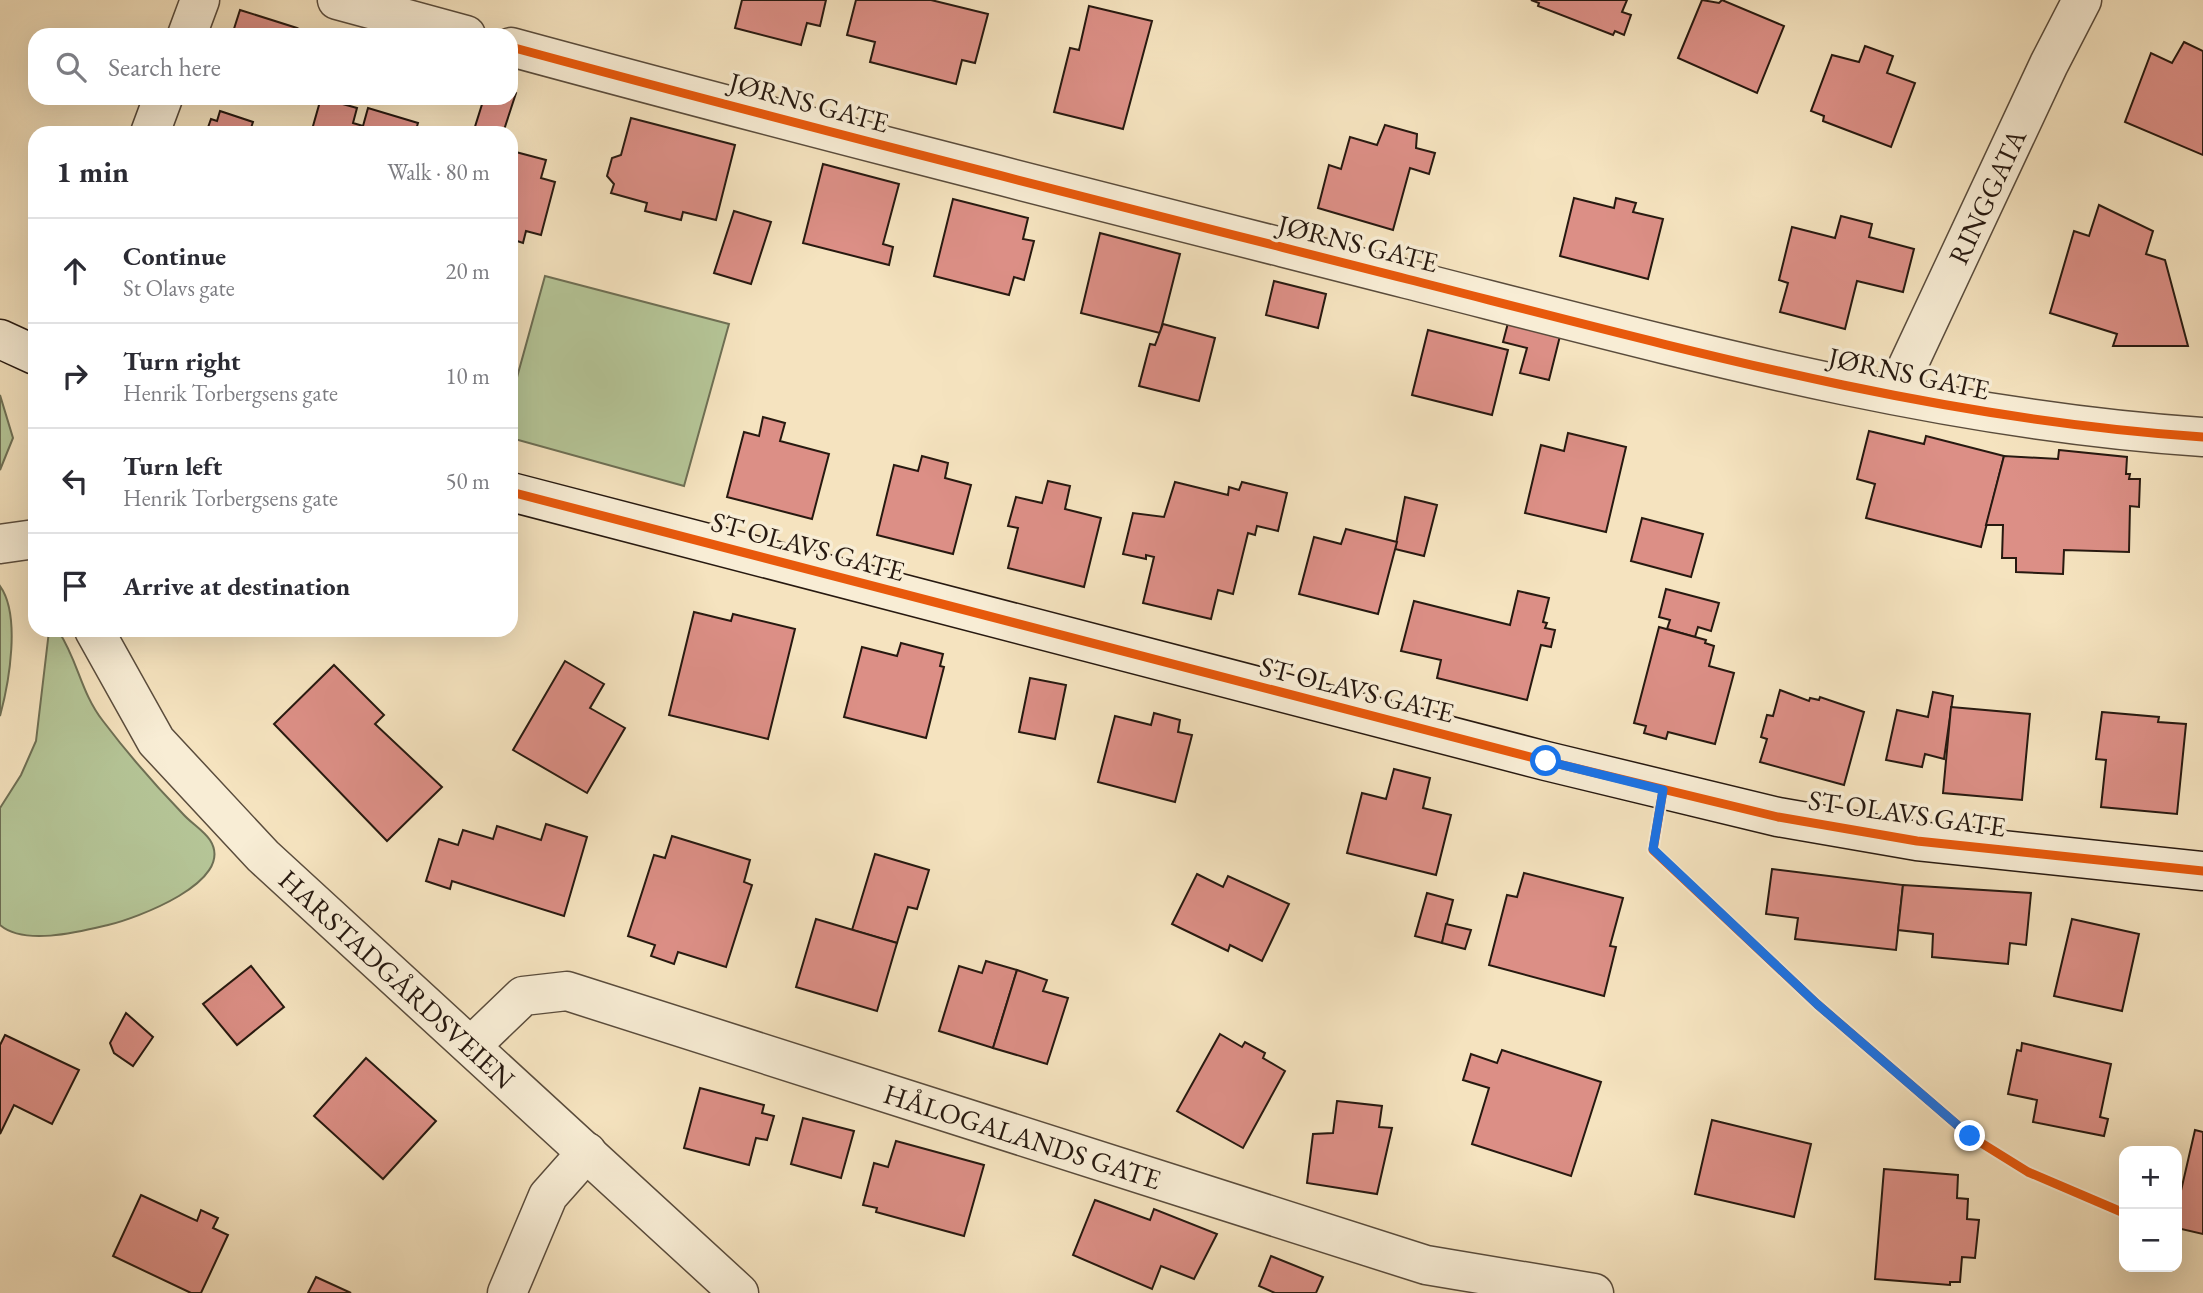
<!DOCTYPE html>
<html lang="en">
<head>
<meta charset="utf-8">
<style>
	body { margin:0; font-family:"EB Garamond",serif; background:#f2f2f3; color:#2b2b33 }
	.controls { position:absolute; right:21px; bottom:21px; display:grid; overflow:hidden; border-radius:14px; box-shadow:0 7px 28px #0002 }
	.controls button { width:63px; height:63px; display:grid; place-items:center; padding:0; border:0; border-bottom:2px solid #e1e1e2; background:#fff; color:#2b2b33; font:35px sans-serif }
	.stop { position:absolute; width:21px; height:21px; margin:-16px; border:5px solid #1a73e8; border-radius:50%; background:#fff }
	.stop.end { background:#1a73e8; border-color:#fff; box-shadow:0 2px 7px #0008 }
	.list { margin:0; padding:0; list-style:none }
	h2 { display:flex; justify-content:space-between; align-items:center; height:91px; margin:0; padding:0 28px; font-size:30px }
	h2 small { font-size:23px; font-weight:400; color:#7c7c81 }
	.list li { display:grid; grid-template-columns:46px 1fr auto; gap:21px; align-items:center; box-sizing:border-box; height:105px; padding:0 28px; border-top:2px solid #e1e1e2 }
	.list b { display:block; font-size:26px; white-space:nowrap }
	.list p { margin:0; font-size:23px; white-space:nowrap; color:#7c7c81 }
	.list em { font-size:23px; font-style:normal; color:#7c7c81 }
	.icon { flex:none; width:38px; height:38px; fill:none; stroke:currentColor; stroke-width:2; stroke-linecap:round; stroke-linejoin:round }
	.map { position:relative; flex:none; width:2203px; height:1293px; overflow:hidden }
	.search { position:absolute; background:#fff; box-shadow:0 7px 28px #0002; left:28px; top:28px; width:490px; height:77px; display:flex; align-items:center; gap:18px; box-sizing:border-box; padding:0 24px; border-radius:21px; color:#7c7c81; font-size:26px }
	.panel { position:absolute; background:#fff; box-shadow:0 7px 28px #0002; left:28px; top:126px; width:490px; height:511px; border-radius:21px }
	.map>svg:first-child { display:block }
	.green { fill:#b5c597; stroke:#6e6f54; stroke-width:2 }
	.building { fill:#dc8f86; stroke:#271910; stroke-width:2 }
	.lines { fill:none; stroke-linecap:round; stroke-linejoin:round }
	.street-casing { stroke:#5a4c3c; stroke-width:41 }
	.secondary-casing { stroke:#271910; stroke-width:41 }
	.street { stroke:#f8edd5; stroke-width:38 }
	.secondary { stroke:#f8edd5; stroke-width:38 }
	.cycleway-casing { stroke:#f8edd5; stroke-width:13 }
	.cycleway { stroke:#e8590c; stroke-width:9 }
	.route { stroke:#1a73e8; stroke-width:9 }
	.labels { text-anchor:middle; dominant-baseline:central; stroke-width:7; stroke-linejoin:round; paint-order:stroke }
	.street-label { font-size:28px; fill:#271910; stroke:#f8edd5 }
</style>
</head>
<body>
<div class="map">
<svg width="2203" height="1293" viewBox="0 0 2203 1293">
	<rect width="100%" height="100%" fill="#f5e3bf"/>
	<filter id="stains"><feTurbulence type="fractalNoise" baseFrequency=".00286" numOctaves="4"/><feColorMatrix values="0 0 0 0 .2 0 0 0 0 .09 0 0 0 0 .02 0 0 0 .5 -.17"/></filter>
	<radialGradient id="worn" r=".72"><stop offset=".6" stop-color="#630" stop-opacity="0"/><stop offset="1" stop-color="#630" stop-opacity=".3"/></radialGradient>
	<g class="green">
		<polygon points="545,276 729,324 684,486 511,438 511,399"/>
		<polygon points="0,395 13,438 0,470"/>
		<path d="M0,586C21,615 9,683 0,716Z"/>
		<path d="M49,631L59,632C78,661 81,693 103,721C128,754 155,785 183,814C191,823 203,830 210,840C237,882 134,919 108,925C79,932 24,946 0,925V808L21,775L36,741Z"/>
	</g>
	<g class="building">
		<polygon points="742,0 826,0 820,26 807,23 801,45 735,28"/>
		<polygon points="856,0 931,0 988,14 975,63 962,60 956,84 870,62 875,42 847,35"/>
		<polygon points="1531,0 1627,0 1622,12 1631,15 1624,35 1615,31 1613,35 1538,6 1539,3"/>
		<polygon points="1702,0 1719,3 1722,0 1784,26 1757,93 1678,58"/>
		<polygon points="1089,6 1152,21 1123,129 1054,112 1070,48 1079,50"/>
		<polygon points="240,10 297,28 310,35 232,35"/>
		<polygon points="2184,42 2203,51 2203,155 2125,122 2151,53 2172,63"/>
		<polygon points="1865,46 1893,56 1887,73 1915,83 1891,147 1823,121 1824,116 1811,111 1832,55 1859,62"/>
		<polygon points="511,91 516,93 503,133 473,133 484,98 511,98"/>
		<polygon points="321,98 357,108 353,123 363,126 368,108 418,123 415,133 311,133"/>
		<polygon points="220,111 253,122 250,131 255,133 206,133 211,119 217,121"/>
		<polygon points="631,118 735,145 716,220 683,212 681,220 645,211 647,203 611,193 614,184 607,176 612,158 621,155"/>
		<polygon points="1385,125 1417,134 1416,148 1435,153 1429,174 1410,168 1393,230 1318,208 1329,165 1341,169 1350,137 1377,145"/>
		<polygon points="512,151 546,160 541,178 555,182 541,235 526,231 523,243 511,239"/>
		<polygon points="823,164 899,184 883,244 893,247 889,265 803,243"/>
		<polygon points="1574,198 1614,208 1616,198 1636,203 1633,212 1663,219 1648,279 1560,256"/>
		<polygon points="953,199 1028,218 1023,239 1034,241 1024,280 1014,277 1009,295 934,276"/>
		<polygon points="2099,205 2153,231 2146,254 2165,260 2188,346 2113,346 2117,334 2050,313 2074,231 2089,236"/>
		<polygon points="734,211 771,222 751,284 714,273"/>
		<polygon points="1841,216 1872,224 1869,237 1914,249 1903,292 1857,281 1845,329 1780,312 1788,283 1779,280 1792,227 1835,238"/>
		<polygon points="1100,233 1180,254 1160,333 1081,313"/>
		<polygon points="1274,281 1326,294 1318,328 1266,315"/>
		<polygon points="1508,323 1560,336 1549,380 1520,373 1527,348 1503,342"/>
		<polygon points="1163,324 1215,338 1199,401 1139,386 1150,344 1155,345"/>
		<polygon points="1428,330 1508,350 1492,415 1412,395"/>
		<polygon points="763,417 785,423 780,441 829,454 812,519 727,497 744,432 759,436"/>
		<polygon points="1869,431 1924,444 1926,436 2004,456 1981,547 1866,518 1875,484 1857,479"/>
		<polygon points="1568,433 1626,447 1606,532 1525,513 1541,445 1564,451"/>
		<polygon points="2059,450 2127,457 2126,474 2130,474 2129,479 2140,479 2139,507 2130,506 2129,552 2064,550 2063,574 2016,572 2016,558 2002,558 2003,525 1986,525 2004,456 2058,459"/>
		<polygon points="922,456 948,463 945,478 971,485 953,554 877,535 894,465 918,471"/>
		<polygon points="1048,481 1070,486 1065,509 1101,518 1084,587 1008,568 1018,528 1008,526 1016,497 1042,503"/>
		<polygon points="1175,482 1228,495 1229,487 1239,490 1242,482 1287,493 1278,531 1257,526 1255,535 1248,533 1233,594 1218,590 1211,619 1143,603 1154,557 1146,555 1146,559 1123,554 1133,513 1164,517"/>
		<polygon points="1405,497 1437,505 1424,556 1395,549"/>
		<polygon points="1642,518 1703,534 1691,577 1631,561"/>
		<polygon points="1346,529 1397,542 1378,614 1299,594 1314,537 1341,544"/>
		<polygon points="1666,589 1719,603 1711,631 1698,627 1695,637 1667,629 1670,620 1659,617"/>
		<polygon points="1518,591 1549,598 1543,622 1547,623 1545,628 1555,630 1551,647 1541,645 1527,700 1437,678 1441,660 1401,651 1414,601 1510,625"/>
		<polygon points="694,612 731,621 733,614 795,629 768,739 669,715"/>
		<polygon points="1659,627 1706,640 1705,643 1714,646 1709,666 1734,673 1715,744 1668,732 1666,739 1644,733 1646,726 1634,723"/>
		<polygon points="901,643 943,654 940,666 944,667 926,738 844,717 862,647 897,656"/>
		<polygon points="565,661 604,684 590,708 625,728 587,793 513,750"/>
		<polygon points="334,665 384,715 375,724 442,787 387,841 274,724"/>
		<polygon points="1030,678 1066,685 1055,739 1019,732"/>
		<polygon points="1780,690 1809,701 1810,698 1819,700 1820,697 1864,712 1844,785 1760,762 1767,739 1761,737 1767,715 1773,716"/>
		<polygon points="1933,692 1953,696 1944,759 1925,754 1922,767 1886,760 1897,710 1928,717"/>
		<polygon points="1951,707 2030,714 2022,800 1943,793"/>
		<polygon points="2102,712 2159,717 2158,722 2186,724 2177,814 2101,807 2106,760 2096,759"/>
		<polygon points="1154,713 1180,720 1178,732 1192,735 1175,802 1098,782 1115,716 1151,725"/>
		<polygon points="1394,769 1430,778 1423,808 1451,815 1436,875 1347,853 1362,793 1386,799"/>
		<polygon points="546,824 587,837 564,916 452,881 450,889 426,881 439,839 458,845 463,830 493,839 497,826 541,840"/>
		<polygon points="672,836 750,860 744,882 752,885 726,967 678,952 674,964 651,956 655,945 628,936 654,855 665,858"/>
		<polygon points="875,854 929,870 917,909 908,907 897,943 852,930"/>
		<polygon points="1772,869 1903,885 1896,950 1795,939 1798,918 1766,914"/>
		<polygon points="1524,873 1623,898 1610,946 1616,947 1604,996 1489,965 1507,895 1517,897"/>
		<polygon points="1197,874 1223,887 1228,876 1289,904 1262,961 1230,945 1228,951 1172,924"/>
		<polygon points="1903,885 2031,893 2026,945 2010,943 2008,964 1932,957 1933,934 1898,930"/>
		<polygon points="1427,893 1453,900 1442,943 1415,936"/>
		<polygon points="816,919 897,943 877,1011 796,987"/>
		<polygon points="2072,919 2139,934 2122,1011 2054,996"/>
		<polygon points="1446,924 1471,930 1465,949 1442,943"/>
		<polygon points="986,961 1017,970 993,1048 939,1031 959,966 982,973"/>
		<polygon points="251,966 284,1007 237,1045 203,1004"/>
		<polygon points="1017,970 1047,980 1043,991 1068,998 1047,1064 993,1048"/>
		<polygon points="126,1013 153,1037 133,1066 114,1053 110,1043"/>
		<polygon points="1220,1034 1242,1047 1245,1042 1265,1053 1263,1058 1285,1071 1243,1148 1177,1111"/>
		<polygon points="5,1035 79,1070 52,1124 14,1105 0,1134 0,1045"/>
		<polygon points="2022,1043 2111,1064 2100,1117 2108,1119 2104,1136 2033,1122 2037,1100 2008,1094 2017,1050 2021,1051"/>
		<polygon points="1502,1050 1601,1082 1571,1176 1472,1144 1489,1088 1463,1080 1471,1054 1497,1063"/>
		<polygon points="366,1058 436,1121 383,1179 314,1116"/>
		<polygon points="700,1088 764,1105 762,1113 774,1116 767,1140 756,1138 749,1165 684,1148"/>
		<polygon points="1337,1101 1382,1106 1379,1127 1392,1128 1377,1194 1307,1183 1313,1134 1333,1133"/>
		<polygon points="803,1118 854,1131 841,1178 791,1164"/>
		<polygon points="1712,1120 1811,1144 1794,1217 1695,1194"/>
		<polygon points="2195,1130 2203,1132 2203,1234 2177,1228 2177,1208"/>
		<polygon points="896,1141 984,1165 964,1236 876,1212 877,1208 863,1205 874,1163 888,1167"/>
		<polygon points="1884,1169 1958,1175 1957,1198 1968,1199 1967,1219 1979,1220 1975,1258 1962,1257 1960,1282 1950,1282 1950,1285 1875,1279"/>
		<polygon points="141,1195 197,1221 201,1210 218,1218 213,1228 228,1235 201,1293 191,1293 113,1256"/>
		<polygon points="1095,1200 1150,1220 1154,1209 1217,1234 1194,1279 1161,1266 1152,1289 1073,1255"/>
		<polygon points="1271,1256 1323,1277 1316,1293 1275,1293 1259,1286"/>
		<polygon points="316,1277 351,1293 308,1293"/>
	</g>
	<g class="lines">
		<defs>
			<g id="street">
				<polyline points="337,0 466,35"/>
				<polyline points="187,35 200,0"/>
				<path d="M511,47C809,128 1108,203 1407,279C1667,345 1936,420 2203,437"/>
				<polyline points="150,133 163,98"/>
				<path id="s1" d="M1895,393L2049,64L2082,0"/>
				<polyline points="0,544 35,539"/>
				<path id="s2" d="M94,630L156,741L263,856L739,1293"/>
				<path id="s3" d="M472,1045L523,996L567,991L1426,1265L1594,1293"/>
				<polyline points="507,1293 548,1196 587,1152"/>
			</g>
			<g id="secondary">
				<polyline points="0,339 35,355"/>
				<polyline points="511,492 1546,761 1778,817 1917,841 2203,871"/>
			</g>
		</defs>
		<use href="#street" class="street-casing"/>
		<use href="#secondary" class="secondary-casing"/>
		<use href="#street" class="street"/>
		<use href="#secondary" class="secondary"/>
		<defs>
			<g id="cycleway">
				<path d="M511,47C809,128 1108,203 1407,279C1667,345 1936,420 2203,437"/>
				<polyline points="511,492 1546,761 1778,817 1917,841 2203,871"/>
				<polyline points="1663,790 1653,850 1817,1004 1970,1136 2028,1172 2124,1213"/>
			</g>
		</defs>
		<use href="#cycleway" class="cycleway-casing"/>
		<use href="#cycleway" class="cycleway"/>
	</g>
	<g class="lines">
		<polyline class="route" points="1546,761 1663,790 1653,849 1817,1004 1970,1136"/>
	</g>
	<g class="labels">
		<g class="street-label">
			<text transform="translate(809 102) rotate(15)">JØRNS GATE</text>
			<text stroke="none"><textPath href="#s1" startOffset="217">RINGGATA</textPath></text>
			<text transform="translate(1358 243) rotate(14)">JØRNS GATE</text>
			<text transform="translate(1909 373) rotate(12)">JØRNS GATE</text>
			<text transform="translate(808 546) rotate(15)">ST OLAVS GATE</text>
			<text transform="translate(1357 689) rotate(14)">ST OLAVS GATE</text>
			<text transform="translate(1907 813) rotate(8)">ST OLAVS GATE</text>
			<text stroke="none"><textPath href="#s2" startOffset="466">HARSTADGÅRDSVEIEN</textPath></text>
			<text stroke="none"><textPath href="#s3" startOffset="593">HÅLOGALANDS GATE</textPath></text>
		</g>
	</g>
	<rect width="100%" height="100%" filter="url(#stains)"/>
	<rect width="100%" height="100%" fill="url(#worn)"/>
</svg>
<div class="controls">
<button>+</button>
<button>−</button>
</div>
<div class="stop" style="left:1546px;top:761px"></div>
<div class="stop end" style="left:1970px;top:1136px"></div>
<div class="search"><svg class="icon" aria-label="search" viewBox="0 0 24 24"><circle cx="10" cy="10" r="6"/><path d="M15 15l6 6"/></svg>Search here</div>
<section class="panel">
<h2>1 min<small>Walk · 80 m</small></h2>
<ul class="list">
<li><svg class="icon" aria-label="ahead" viewBox="0 0 24 24"><path d="M12 20V5M6 11l6-6 6 6"/></svg><div><b>Continue</b><p>St Olavs gate</p></div><em>20 m</em></li>
<li><svg class="icon" aria-label="right" viewBox="0 0 24 24"><path d="M7 20v-9h11M14 6l5 5-5 5"/></svg><div><b>Turn right</b><p>Henrik Torbergsens gate</p></div><em>10 m</em></li>
<li><svg class="icon" aria-label="left" viewBox="0 0 24 24"><path d="M17 20v-9H6M10 6l-5 5 5 5"/></svg><div><b>Turn left</b><p>Henrik Torbergsens gate</p></div><em>50 m</em></li>
<li><svg class="icon" aria-label="arrive" viewBox="0 0 24 24"><path d="M6 21V4h12l-3 4 3 4H6"/></svg><div><b>Arrive at destination</b></div></li>
</ul>
</section>
</div>
</body>
</html>
